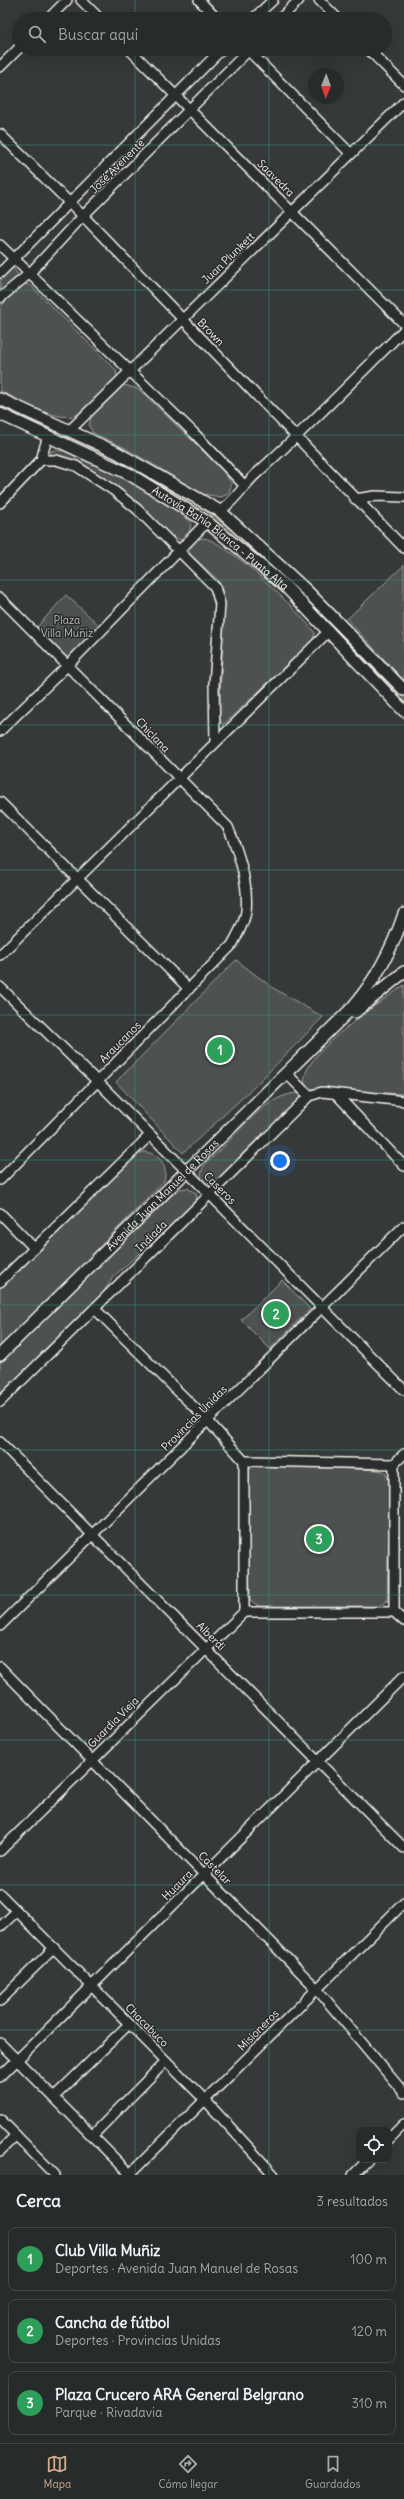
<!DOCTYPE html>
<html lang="es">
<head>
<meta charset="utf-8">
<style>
	body { margin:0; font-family:Delius,sans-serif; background:#343737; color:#f1f3f6 }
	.controls { position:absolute; right:12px; bottom:12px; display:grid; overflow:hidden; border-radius:8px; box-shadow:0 4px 16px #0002 }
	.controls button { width:36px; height:36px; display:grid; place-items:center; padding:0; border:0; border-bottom:1px solid #444747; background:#282b2b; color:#f1f3f6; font:20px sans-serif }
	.compass { position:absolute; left:308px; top:68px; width:36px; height:36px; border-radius:50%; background:#282b2b; box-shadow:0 4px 16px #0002; rotate:181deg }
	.you { position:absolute; left:280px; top:1161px; width:14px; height:14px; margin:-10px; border:3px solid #fff; border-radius:50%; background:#1a73e8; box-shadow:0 0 0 6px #1a73e833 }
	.badge { display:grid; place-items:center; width:26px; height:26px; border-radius:50%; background:#d6ab8b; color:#fff; font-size:13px; font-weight:700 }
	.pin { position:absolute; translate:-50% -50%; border:2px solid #fff; box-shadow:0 1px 4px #0006 }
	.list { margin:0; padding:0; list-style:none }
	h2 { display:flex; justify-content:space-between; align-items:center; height:52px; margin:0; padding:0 16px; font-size:17px }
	h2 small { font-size:13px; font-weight:400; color:#a5a7a9 }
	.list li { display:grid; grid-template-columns:26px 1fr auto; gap:12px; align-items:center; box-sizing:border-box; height:64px; margin:0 8px 8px; padding:0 8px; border:1px solid #444747; border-radius:8px }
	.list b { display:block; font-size:15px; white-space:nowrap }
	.list p { margin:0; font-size:13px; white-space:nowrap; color:#a5a7a9 }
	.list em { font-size:13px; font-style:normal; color:#a5a7a9 }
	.icon { flex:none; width:22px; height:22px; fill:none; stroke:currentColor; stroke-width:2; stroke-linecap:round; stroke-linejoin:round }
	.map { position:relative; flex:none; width:404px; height:2175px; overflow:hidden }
	.search { position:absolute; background:#282b2b; box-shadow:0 4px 16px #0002; left:12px; right:12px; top:12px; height:44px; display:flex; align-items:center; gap:10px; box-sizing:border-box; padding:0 14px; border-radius:22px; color:#a5a7a9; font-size:15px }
	.sheet { height:268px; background:#282b2b }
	nav { display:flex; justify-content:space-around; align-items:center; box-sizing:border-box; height:56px; border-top:1px solid #444747; background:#282b2b; font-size:11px; color:#a5a7a9 }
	nav a { display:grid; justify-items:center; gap:2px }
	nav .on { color:#d6ab8b }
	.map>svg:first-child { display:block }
	.green { fill:#4e514f; stroke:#a1a19c }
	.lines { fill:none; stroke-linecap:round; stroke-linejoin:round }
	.minor-casing { stroke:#f4f1e8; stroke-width:12 }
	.major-casing { stroke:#f4f1e8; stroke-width:14 }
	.minor { stroke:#2a2d2e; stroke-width:9 }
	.major { stroke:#2a2d2e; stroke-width:11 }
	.grid { fill:none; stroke:#3d8f86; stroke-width:1; stroke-opacity:0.55 }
	.labels { text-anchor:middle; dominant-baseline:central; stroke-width:3; stroke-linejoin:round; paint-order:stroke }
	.street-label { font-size:11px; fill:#f4f1e8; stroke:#2a2d2e }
	.park-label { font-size:11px; fill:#bab9b2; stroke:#2a2d2e }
</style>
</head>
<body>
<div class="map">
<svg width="404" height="2175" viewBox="0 0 404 2175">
	<rect width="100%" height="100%" fill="#363939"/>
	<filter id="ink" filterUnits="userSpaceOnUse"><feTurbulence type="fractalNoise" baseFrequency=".025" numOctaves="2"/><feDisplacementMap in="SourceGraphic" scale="8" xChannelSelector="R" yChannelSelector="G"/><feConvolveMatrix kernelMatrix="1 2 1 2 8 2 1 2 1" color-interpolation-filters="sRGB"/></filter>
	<g filter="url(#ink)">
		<g class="green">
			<polygon points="9,268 13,268 18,275 0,293 0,281"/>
			<path d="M23,284L30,285L116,370L117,377L77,415C56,423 21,400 0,391V307Z"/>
			<polygon points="124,385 138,389 145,395 222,469 232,484 228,494 221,497 203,494 123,447 93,433 89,426 91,417"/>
			<path d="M0,405C67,435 135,464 197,505C275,557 338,629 404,695V704L274,571L210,519L0,410Z"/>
			<path d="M56,450L64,451C109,471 153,490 191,522L189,536L182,540C166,536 157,522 146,512C124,493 78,458 50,454L51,451Z"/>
			<path d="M203,538C225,539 301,613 315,633L312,641L223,725L219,718L224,615L223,588L216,578L189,553V547L195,540Z"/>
			<polygon points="404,565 404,681 347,619"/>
			<polygon points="66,595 100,626 68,659 37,627"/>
			<polygon points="236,960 273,988 323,1017 254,1087 183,1153 116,1082"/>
			<path d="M404,985V1094L313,1089L305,1085C296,1056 382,1002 404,985Z"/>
			<path d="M296,1093L301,1095L300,1102L217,1182L204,1184C199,1177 201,1170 206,1163C234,1141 260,1097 296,1093Z"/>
			<path d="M145,1152C161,1154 168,1167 164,1181L0,1349V1288L140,1153Z"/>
			<polygon points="187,1188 196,1193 197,1202 113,1277 99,1299 46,1348 0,1397 0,1363 173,1194 180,1189"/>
			<polygon points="282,1280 310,1309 270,1349 241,1320"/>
			<polygon points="257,1465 378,1470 385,1472 390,1484 387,1601 379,1606 259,1606 250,1600 248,1474 251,1467"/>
		</g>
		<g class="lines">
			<defs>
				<g id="minor">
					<polyline points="81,0 100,19"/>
					<polyline points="199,0 217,19"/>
					<polyline points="319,0 338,19"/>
					<polyline points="48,19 67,0"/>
					<polyline points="253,19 273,0"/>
					<polyline points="280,19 299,0"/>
					<polyline points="129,49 404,324"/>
					<polyline points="247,49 351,154"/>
					<polyline points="368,49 404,85"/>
					<polyline points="0,67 19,48"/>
					<polyline points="0,134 83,216 404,548"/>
					<polyline points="0,245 194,433 244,485"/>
					<polyline points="0,273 222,49"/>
					<polyline points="0,298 30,273 83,216 250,49"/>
					<polyline points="69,431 404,102"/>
					<polyline points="41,460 56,460 76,466 113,490 137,509 215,587 220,604 214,684 215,741"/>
					<polyline points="355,499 375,496 404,497"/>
					<polyline points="0,503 41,460 48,435"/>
					<path d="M220,511C234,502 243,486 256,474C307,428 355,379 404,330"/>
					<path d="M0,598L228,827C239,853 249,883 246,911C245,923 237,935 232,945L0,1180"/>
					<polyline points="0,731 68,665 207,522"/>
					<polyline points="0,802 189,989"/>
					<polyline points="0,955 329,631"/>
					<polyline points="0,987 98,1082 404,1390"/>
					<polyline points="287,1074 309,1096"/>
					<polyline points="336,1094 404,1166"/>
					<polyline points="0,1213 34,1248"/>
					<polyline points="0,1282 150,1135"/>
					<polyline points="95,1309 208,1421 244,1461 244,1612"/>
					<polyline points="0,1402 309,1096 322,1092 404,1101"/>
					<polyline points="0,1442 404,1848"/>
					<polyline points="244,1461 394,1464"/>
					<polyline points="394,1464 404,1454"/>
					<polyline points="244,1612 394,1612 404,1621"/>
					<polyline points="394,1612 394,1464"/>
					<polyline points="0,1626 404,1226"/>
					<polyline points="0,1667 317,1989 404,2093"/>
					<polyline points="0,1851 244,1612"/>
					<polyline points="0,1894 205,2100 274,2175"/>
					<polyline points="0,1927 17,1911"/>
					<polyline points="0,2001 54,1948"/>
					<polyline points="0,2043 130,2174"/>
					<polyline points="0,2077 404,1676"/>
					<polyline points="54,2097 129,2024"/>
					<polyline points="0,2119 55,2175"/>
					<polyline points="92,2136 166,2061"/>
					<polyline points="389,2139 404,2124"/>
					<polyline points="0,2151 16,2135"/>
					<polyline points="129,2175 404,1903"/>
					<polyline points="353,2175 368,2160"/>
				</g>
				<g id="major">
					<polyline points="0,399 116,452 220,511 307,591 404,690"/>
					<path id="s1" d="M0,414L129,474L207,522L285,586L404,711"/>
					<polyline points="355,1012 404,972"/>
					<path id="s2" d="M0,1355L351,1009C376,980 392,950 404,914"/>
				</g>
			</defs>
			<use href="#minor" class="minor-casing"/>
			<use href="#major" class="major-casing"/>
			<use href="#minor" class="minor"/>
			<use href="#major" class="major"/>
		</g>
	</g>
	<path class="grid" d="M135,0V19M269,0V19M135,49V2175M269,49V2175M0,145H404M0,290H404M0,435H404M0,580H404M0,725H404M0,870H404M0,1015H404M0,1160H404M0,1305H404M0,1450H404M0,1595H404M0,1740H404M0,1885H404M0,2030H404"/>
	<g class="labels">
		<g class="street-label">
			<text transform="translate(117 166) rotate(-45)">José Avenente</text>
			<text transform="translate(276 178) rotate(45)">Saavedra</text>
			<text transform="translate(228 258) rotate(-44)">Juan Plunkett</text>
			<text transform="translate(211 332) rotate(46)">Brown</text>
			<text stroke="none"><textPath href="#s1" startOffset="254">Autovía Bahía Blanca - Punta Alta</textPath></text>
			<text transform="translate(153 735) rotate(46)">Chiclana</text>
			<text transform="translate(120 1042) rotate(-45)">Araucanos</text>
			<text transform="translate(220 1188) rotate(45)">Caseros</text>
			<text stroke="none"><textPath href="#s2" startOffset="228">Avenida Juan Manuel de Rosas</textPath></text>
			<text transform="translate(151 1236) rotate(-45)">Indiada</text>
			<text transform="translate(194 1418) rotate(-45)">Provincias Unidas</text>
			<text transform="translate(211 1636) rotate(45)">Alberdi</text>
			<text transform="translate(113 1722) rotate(-45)">Guardia Vieja</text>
			<text transform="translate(215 1868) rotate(45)">Castelar</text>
			<text transform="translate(177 1885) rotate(-45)">Huaura</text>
			<text transform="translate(147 2025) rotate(45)">Chacabuco</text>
			<text transform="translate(258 2030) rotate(-45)">Misioneros</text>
		</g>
		<g class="park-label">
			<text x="67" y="620">Plaza<tspan x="67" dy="13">Villa Muñiz</tspan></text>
		</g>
	</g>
</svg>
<div class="controls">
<button><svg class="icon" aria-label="locate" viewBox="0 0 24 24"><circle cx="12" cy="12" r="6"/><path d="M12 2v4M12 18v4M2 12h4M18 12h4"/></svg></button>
</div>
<svg class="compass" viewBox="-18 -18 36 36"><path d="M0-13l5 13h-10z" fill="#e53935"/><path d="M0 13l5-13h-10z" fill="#a5a7a9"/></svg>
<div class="you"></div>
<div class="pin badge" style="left:220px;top:1050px;background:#2e9e5b">1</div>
<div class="pin badge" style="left:276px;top:1314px;background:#2e9e5b">2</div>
<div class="pin badge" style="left:319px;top:1539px;background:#2e9e5b">3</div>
<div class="search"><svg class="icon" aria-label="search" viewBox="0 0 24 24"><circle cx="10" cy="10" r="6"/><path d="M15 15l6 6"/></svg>Buscar aquí</div>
</div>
<section class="sheet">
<h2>Cerca<small>3 resultados</small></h2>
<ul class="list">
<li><span class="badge" style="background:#2e9e5b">1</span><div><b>Club Villa Muñiz</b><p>Deportes · Avenida Juan Manuel de Rosas</p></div><em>100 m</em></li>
<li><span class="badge" style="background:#2e9e5b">2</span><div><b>Cancha de fútbol</b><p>Deportes · Provincias Unidas</p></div><em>120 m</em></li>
<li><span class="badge" style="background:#2e9e5b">3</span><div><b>Plaza Crucero ARA General Belgrano</b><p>Parque · Rivadavia</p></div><em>310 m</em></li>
</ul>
</section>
<nav>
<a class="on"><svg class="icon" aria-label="map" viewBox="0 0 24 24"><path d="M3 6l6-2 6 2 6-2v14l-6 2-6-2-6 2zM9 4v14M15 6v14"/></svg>Mapa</a>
<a><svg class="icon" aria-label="directions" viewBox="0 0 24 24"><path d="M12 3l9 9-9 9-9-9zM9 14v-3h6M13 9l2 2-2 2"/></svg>Cómo llegar</a>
<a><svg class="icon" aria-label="saved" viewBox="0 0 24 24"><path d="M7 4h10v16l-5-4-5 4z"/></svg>Guardados</a>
</nav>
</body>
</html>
